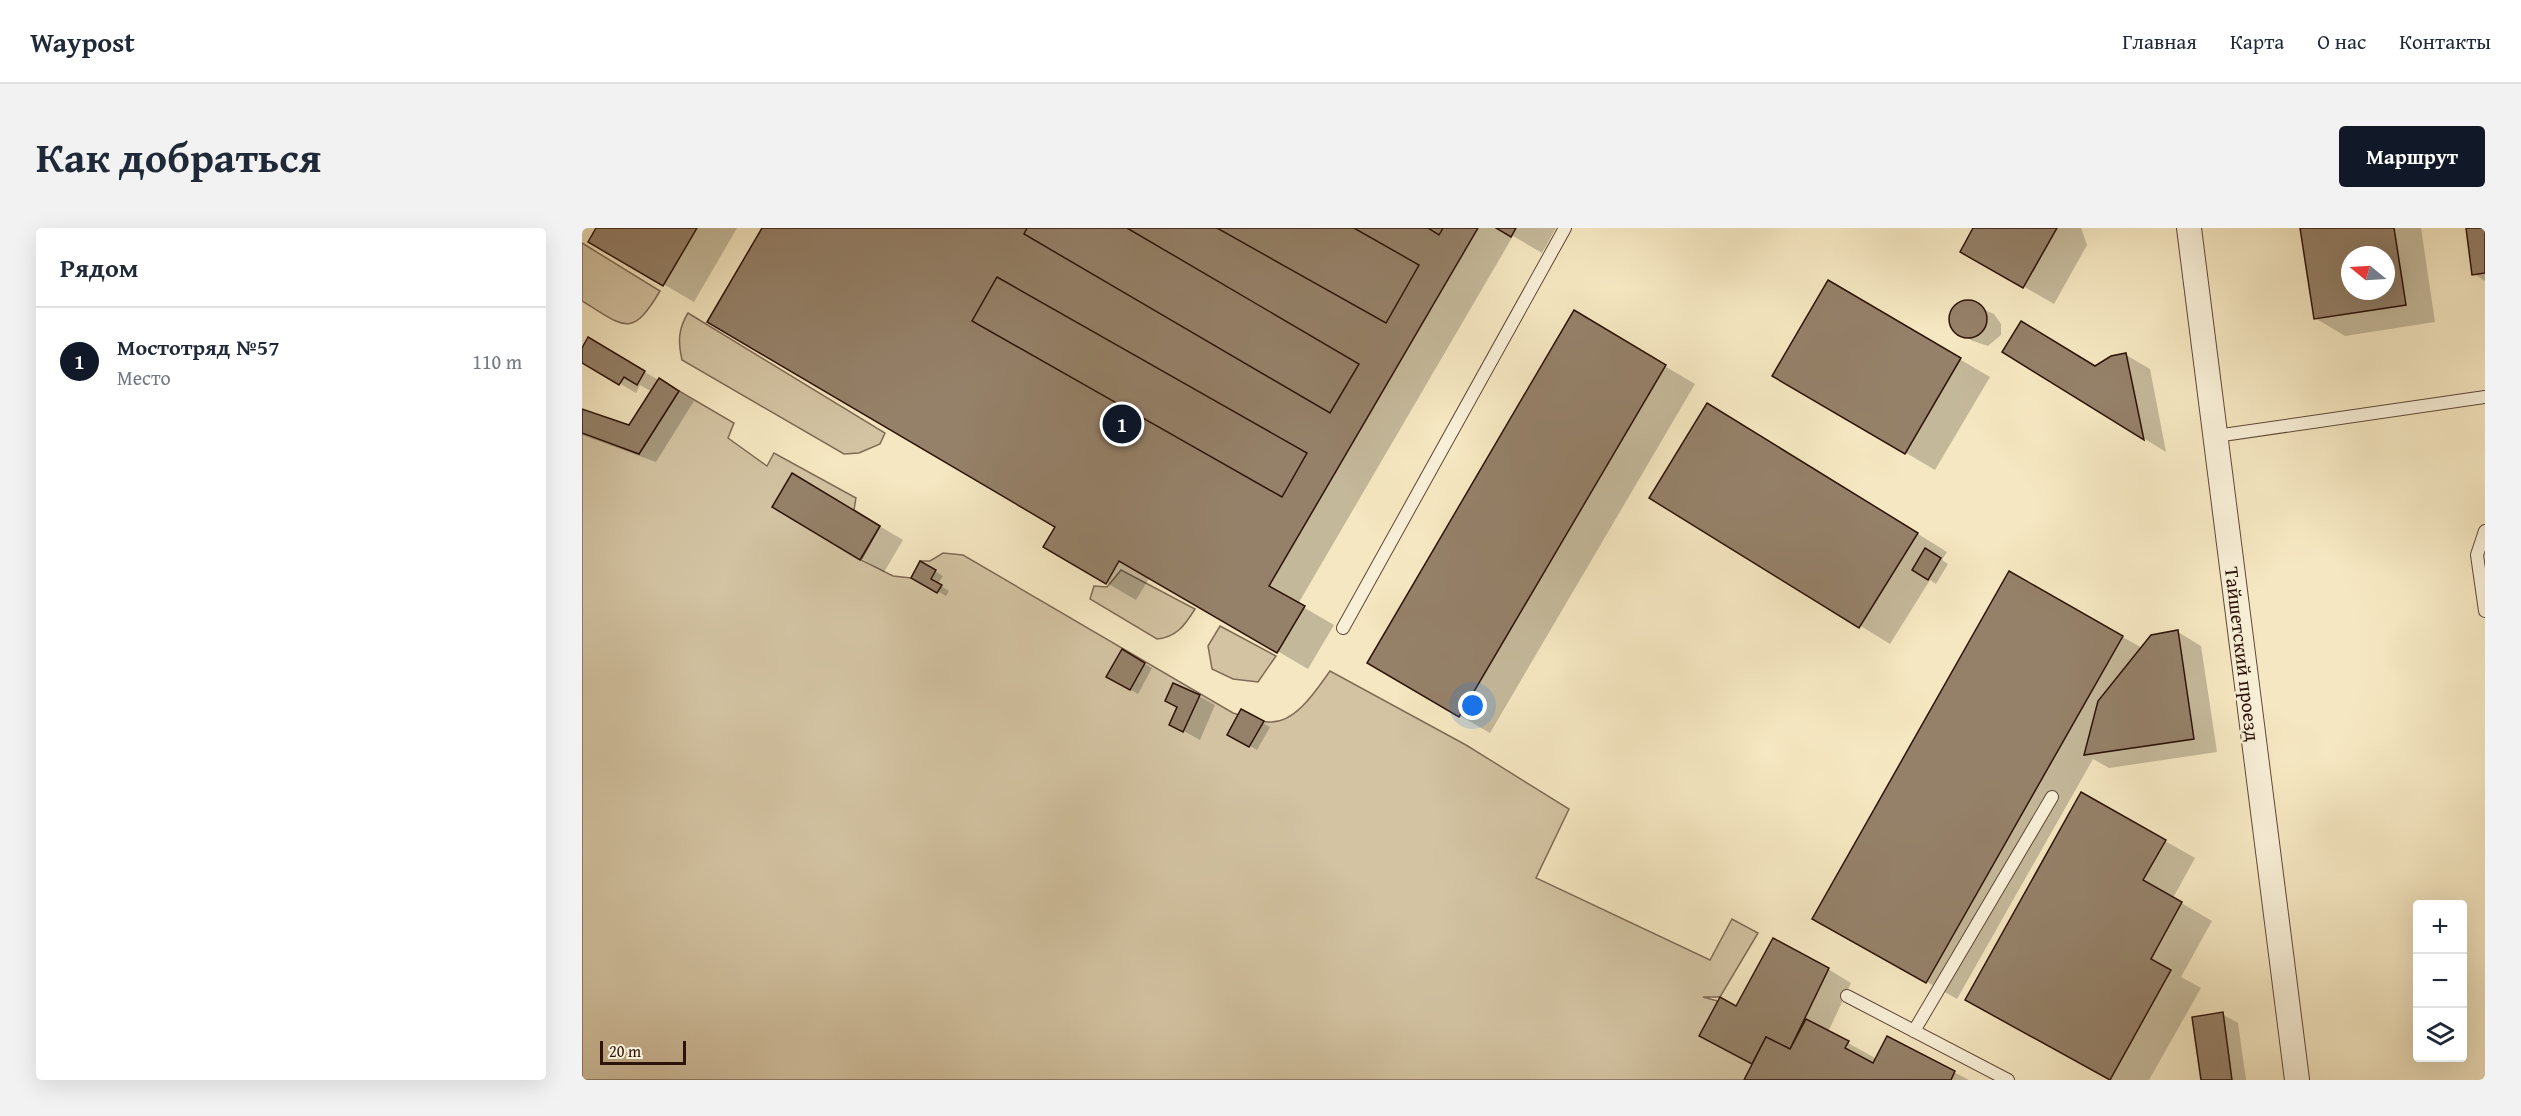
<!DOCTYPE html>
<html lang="ru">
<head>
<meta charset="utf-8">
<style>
	body { margin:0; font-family:"Gentium Book Plus",serif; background:#f2f2f3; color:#1f2937 }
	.controls { position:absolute; right:18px; bottom:18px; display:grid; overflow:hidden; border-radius:6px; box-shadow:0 6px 24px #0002 }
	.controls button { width:54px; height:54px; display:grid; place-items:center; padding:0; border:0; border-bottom:2px solid #e0e1e3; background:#fff; color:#1f2937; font:30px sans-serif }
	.compass { position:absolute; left:1759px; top:18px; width:54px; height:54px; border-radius:50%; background:#fff; box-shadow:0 6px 24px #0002; rotate:288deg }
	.scale { position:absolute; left:18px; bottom:15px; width:86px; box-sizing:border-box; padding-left:6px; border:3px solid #2d1309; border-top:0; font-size:16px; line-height:21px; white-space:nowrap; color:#2d1309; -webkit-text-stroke:4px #f8efd7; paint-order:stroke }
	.you { position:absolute; left:891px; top:478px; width:21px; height:21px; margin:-15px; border:4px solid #fff; border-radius:50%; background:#1a73e8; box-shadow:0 0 0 9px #1a73e833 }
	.badge { display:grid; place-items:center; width:39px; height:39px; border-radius:50%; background:#111827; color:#fff; font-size:20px; font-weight:700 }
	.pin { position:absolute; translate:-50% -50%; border:3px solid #fff; box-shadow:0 2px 6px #0006 }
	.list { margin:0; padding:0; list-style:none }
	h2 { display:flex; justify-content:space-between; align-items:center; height:78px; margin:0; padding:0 24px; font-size:26px }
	h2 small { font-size:20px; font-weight:400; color:#747a83 }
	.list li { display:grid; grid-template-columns:39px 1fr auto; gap:18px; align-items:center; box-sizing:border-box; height:108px; padding:0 24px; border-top:2px solid #e0e1e3 }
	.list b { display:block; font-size:22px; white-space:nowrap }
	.list p { margin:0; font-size:20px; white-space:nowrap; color:#747a83 }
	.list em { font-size:20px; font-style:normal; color:#747a83 }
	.icon { flex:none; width:33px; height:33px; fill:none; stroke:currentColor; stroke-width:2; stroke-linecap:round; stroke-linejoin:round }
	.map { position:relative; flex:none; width:1903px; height:852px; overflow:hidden; border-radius:6px }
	header { display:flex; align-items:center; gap:36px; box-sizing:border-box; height:84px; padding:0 30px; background:#fff; border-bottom:2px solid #e0e1e3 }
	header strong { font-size:28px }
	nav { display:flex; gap:33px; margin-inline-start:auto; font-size:21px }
	.intro { display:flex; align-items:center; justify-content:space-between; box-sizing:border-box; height:144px; padding:0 36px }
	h1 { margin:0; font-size:42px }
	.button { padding:15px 27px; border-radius:6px; background:#111827; color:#fff; font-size:21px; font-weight:700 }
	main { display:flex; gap:36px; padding:0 36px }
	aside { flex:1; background:#fff; border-radius:6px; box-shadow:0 6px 24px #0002 }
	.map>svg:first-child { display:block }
	.green { fill:#d3c3a2; stroke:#806b56; stroke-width:1.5 }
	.shadow { fill:#0003; fill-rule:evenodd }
	.building { fill:#958169; stroke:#2d1309; stroke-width:1.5; fill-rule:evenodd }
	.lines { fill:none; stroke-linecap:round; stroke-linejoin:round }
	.lane-casing { stroke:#5f4837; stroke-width:14 }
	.street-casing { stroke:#5f4837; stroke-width:26 }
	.lane { stroke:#f8efd7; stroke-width:12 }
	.street { stroke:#f8efd7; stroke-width:24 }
	.labels { text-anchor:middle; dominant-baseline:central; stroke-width:4.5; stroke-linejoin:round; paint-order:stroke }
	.street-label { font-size:20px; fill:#2d1309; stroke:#f8efd7 }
</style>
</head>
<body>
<header>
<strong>Waypost</strong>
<nav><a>Главная</a><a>Карта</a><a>О нас</a><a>Контакты</a></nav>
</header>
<div class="intro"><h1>Как добраться</h1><a class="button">Маршрут</a></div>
<main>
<aside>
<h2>Рядом<small></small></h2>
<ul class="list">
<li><span class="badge">1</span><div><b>Мостотряд №57</b><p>Место</p></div><em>110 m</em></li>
</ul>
</aside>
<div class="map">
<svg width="1903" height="852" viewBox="0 0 1903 852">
	<rect width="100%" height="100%" fill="#f5e7c1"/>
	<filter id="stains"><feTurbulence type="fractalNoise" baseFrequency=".00333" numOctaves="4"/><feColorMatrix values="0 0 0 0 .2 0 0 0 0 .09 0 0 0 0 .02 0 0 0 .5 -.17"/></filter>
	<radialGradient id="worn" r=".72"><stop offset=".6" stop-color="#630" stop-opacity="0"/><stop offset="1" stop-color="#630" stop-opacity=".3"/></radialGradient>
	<g class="green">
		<path d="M0,15L78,63C49,112 42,98 0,73Z"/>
		<path d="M106,85L303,205L298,216L277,225L262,226L100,132C96,114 96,101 106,85Z"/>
		<path d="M97,163L152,195L146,210L185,238L192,225L274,270L272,282L298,298L279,332L311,348L329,350L338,333H348L361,325L381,327L651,485C662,488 676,494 688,494C714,495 735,461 748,443L884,517L987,581L954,650L1128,732L1150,691L1176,705L1138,769H1121L1154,778L1184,809L1267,852H0V203L57,226Z"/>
		<path d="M539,342L613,381C603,397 595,409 575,411L508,371L512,358L525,359Z"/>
		<polygon points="638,398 694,428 676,454 651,451 630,441 626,418"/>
	</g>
	<g class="shadow">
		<polygon points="16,0 155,0 112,74 8,13"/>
		<polygon points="181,0 974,0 960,25 931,8 716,376 752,397 726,441 568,349 554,372 463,319 476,298"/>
		<polygon points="1392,0 1499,0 1505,17 1472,76 1380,23"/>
		<path d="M1720,0H1839L1853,94L1763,108L1733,90ZM1768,27H1804V63H1768Z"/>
		<polygon points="1885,0 1903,0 1903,53 1892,46"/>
		<polygon points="1246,54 1408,149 1353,242 1192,147"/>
		<polygon points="1384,74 1412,86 1419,96 1419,107 1406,118 1391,113 1374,104 1369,94 1374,79"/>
		<polygon points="993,85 1113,156 908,505 878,488"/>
		<polygon points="7,111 112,173 74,234 0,207 0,182 47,199 70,164 58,157 54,165 0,133 0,122"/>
		<polygon points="1422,124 1514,140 1544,127 1568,141 1584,224"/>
		<polygon points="1156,194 1365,324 1360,332 1366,336 1354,356 1348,352 1308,416 1069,269"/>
		<polygon points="234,260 321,312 302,344 192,278"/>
		<polygon points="339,335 361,348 356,356 367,363 364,368 331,349"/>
		<polygon points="1428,345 1560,420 1596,404 1619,418 1635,524 1527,540 1511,531 1375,771 1232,690"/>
		<polygon points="540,423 570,440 556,466 526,448"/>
		<polygon points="617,468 633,477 618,512 589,496"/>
		<polygon points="660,483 688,499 675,522 647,506"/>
		<polygon points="1583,613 1613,630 1591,670 1630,693 1599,749 1619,760 1567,852 1528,852 1415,789"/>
		<polygon points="1246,741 1269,755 1246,804 1295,831 1306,810 1387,852 1164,852 1172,836 1143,821 1155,780"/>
		<polygon points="1640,786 1656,795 1664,852 1621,852"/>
	</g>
	<g class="building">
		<polygon points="14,0 115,0 81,58 6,14"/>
		<polygon points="180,0 896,0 687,358 723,378 695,425 537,333 524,356 461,319 473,299 125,94"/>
		<polygon points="445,0 545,0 777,136 748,185 442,6"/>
		<polygon points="635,0 772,0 837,37 804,95"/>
		<polygon points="846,0 861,0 857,7"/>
		<polygon points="914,0 934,0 929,9"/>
		<polygon points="1391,0 1475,0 1441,60 1378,24"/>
		<path d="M1718,0H1812L1824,77L1732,91ZM1768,27H1804V63H1768Z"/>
		<polygon points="1884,0 1903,0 1903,45 1890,47"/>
		<polygon points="415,49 725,225 700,269 390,93"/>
		<polygon points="1246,52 1379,130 1323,226 1190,148"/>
		<circle cx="1386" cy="91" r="19"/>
		<polygon points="992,82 1084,137 877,489 785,435"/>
		<polygon points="1439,93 1513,138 1529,128 1544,125 1562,212 1420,124"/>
		<polygon points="6,109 63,143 55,157 42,149 37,157 0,135 0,120"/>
		<polygon points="77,150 97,163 57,226 0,205 0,181 47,197"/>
		<polygon points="1125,175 1336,305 1277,400 1067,270"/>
		<polygon points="210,245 298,298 278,332 190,279"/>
		<polygon points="1343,320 1359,330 1346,352 1330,342"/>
		<polygon points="338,333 354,342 349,351 360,357 355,365 329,350"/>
		<polygon points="1427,343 1541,408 1344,755 1230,691"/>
		<polygon points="1596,402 1612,511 1502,527 1516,473 1569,407"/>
		<polygon points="540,421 563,435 548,462 524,449"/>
		<polygon points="591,455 618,467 601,504 587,497 595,479 583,473"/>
		<polygon points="659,481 682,493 667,519 645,507"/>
		<polygon points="1499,564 1584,612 1561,652 1600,674 1569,731 1589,742 1528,852 1383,772"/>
		<polygon points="1191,710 1247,740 1208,821 1184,809 1170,836 1117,808 1138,769 1154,778"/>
		<polygon points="1641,784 1650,852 1619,852 1610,789"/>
		<polygon points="1224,791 1267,813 1263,820 1291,835 1305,808 1373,843 1369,852 1162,852 1184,809 1208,821"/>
	</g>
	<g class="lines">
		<defs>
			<g id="lane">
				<polyline points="1634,208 1903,169"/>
				<polyline points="1903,303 1895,327 1903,383"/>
				<polyline points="761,400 983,0"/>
				<polyline points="1265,768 1426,852"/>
				<polyline points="1332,803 1470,569"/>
			</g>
			<polyline id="street" points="1607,0 1715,852"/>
		</defs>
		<use href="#lane" class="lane-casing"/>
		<use href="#street" class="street-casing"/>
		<use href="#lane" class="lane"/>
		<use href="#street" class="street"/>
	</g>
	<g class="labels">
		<g class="street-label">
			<text transform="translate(1661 426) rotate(83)">Тайшетский проезд</text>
		</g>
	</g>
	<rect width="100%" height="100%" filter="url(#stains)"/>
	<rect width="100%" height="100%" fill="url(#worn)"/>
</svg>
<div class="controls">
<button>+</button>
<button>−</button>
<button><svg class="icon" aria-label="layers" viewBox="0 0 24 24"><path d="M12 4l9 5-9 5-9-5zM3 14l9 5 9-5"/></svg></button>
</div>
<svg class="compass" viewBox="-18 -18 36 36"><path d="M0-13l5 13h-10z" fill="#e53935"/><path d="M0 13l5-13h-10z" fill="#747a83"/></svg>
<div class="scale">20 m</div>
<div class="you"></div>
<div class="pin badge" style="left:540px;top:196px">1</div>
</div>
</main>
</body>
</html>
